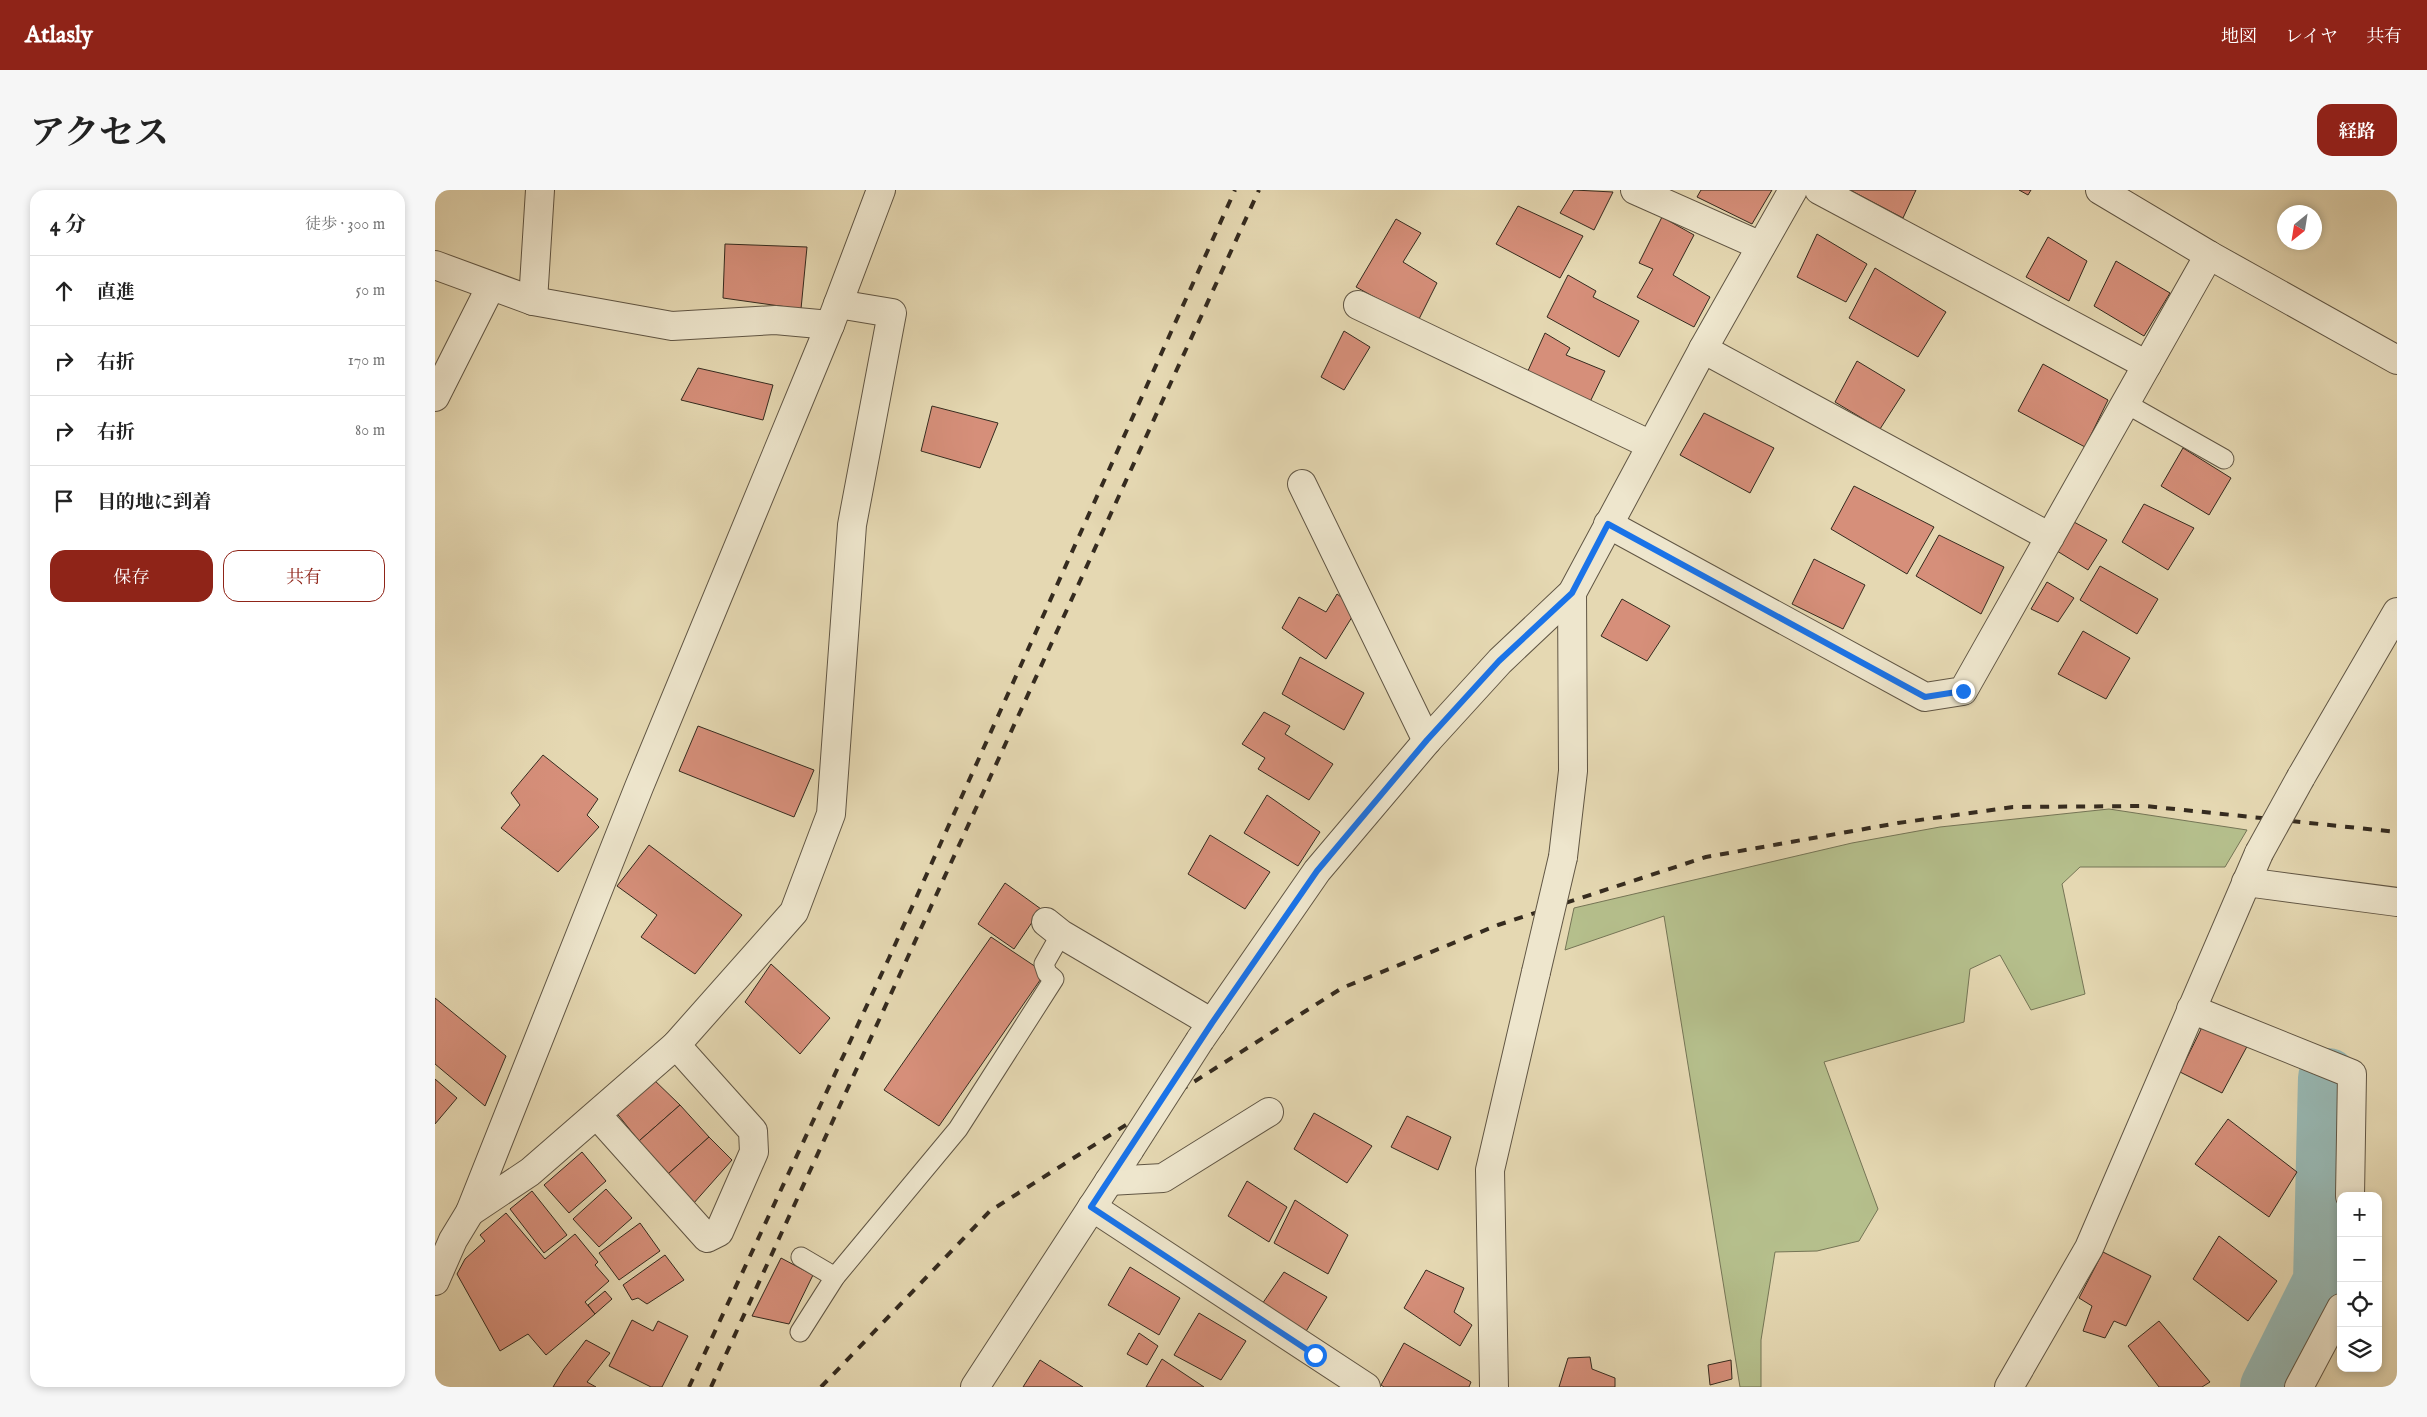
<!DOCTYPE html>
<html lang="ja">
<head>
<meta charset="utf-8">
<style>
	body { margin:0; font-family:"IM FELL English","Noto Serif JP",serif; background:#f6f6f6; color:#222 }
	.controls { position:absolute; right:15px; bottom:15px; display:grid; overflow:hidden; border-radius:10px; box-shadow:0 2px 8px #0003 }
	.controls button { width:45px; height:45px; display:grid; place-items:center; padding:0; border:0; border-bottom:1px solid #e0e0e0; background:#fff; color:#222; font:25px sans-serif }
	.compass { position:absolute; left:1842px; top:15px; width:45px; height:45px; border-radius:50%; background:#fff; box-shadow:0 2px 8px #0003; rotate:210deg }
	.stop { position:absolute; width:15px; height:15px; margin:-11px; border:4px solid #1a73e8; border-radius:50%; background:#fff }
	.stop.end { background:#1a73e8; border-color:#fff; box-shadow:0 1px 5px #0008 }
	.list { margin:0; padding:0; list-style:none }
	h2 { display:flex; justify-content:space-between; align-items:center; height:65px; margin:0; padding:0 20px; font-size:21px }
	h2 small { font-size:16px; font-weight:400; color:#767676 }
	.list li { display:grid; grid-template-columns:32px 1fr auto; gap:15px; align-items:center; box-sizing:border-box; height:70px; padding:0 20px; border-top:1px solid #e0e0e0 }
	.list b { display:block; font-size:19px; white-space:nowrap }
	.list em { font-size:16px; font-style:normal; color:#767676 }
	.actions { display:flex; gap:10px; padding:15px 20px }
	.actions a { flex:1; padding:11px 0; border:1px solid #8f2418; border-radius:15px; text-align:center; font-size:18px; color:#8f2418 }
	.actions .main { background:#8f2418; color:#fff }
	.icon { flex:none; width:28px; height:28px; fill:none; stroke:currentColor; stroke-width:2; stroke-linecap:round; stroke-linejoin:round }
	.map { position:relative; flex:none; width:1962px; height:1197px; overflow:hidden; border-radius:15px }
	header { display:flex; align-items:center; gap:30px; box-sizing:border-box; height:70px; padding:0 25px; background:#8f2418; color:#fff }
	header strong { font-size:24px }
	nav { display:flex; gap:28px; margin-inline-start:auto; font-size:18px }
	.intro { display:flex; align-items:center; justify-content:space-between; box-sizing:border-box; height:120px; padding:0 30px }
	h1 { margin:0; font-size:35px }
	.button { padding:12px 22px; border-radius:15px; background:#8f2418; color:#fff; font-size:18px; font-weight:700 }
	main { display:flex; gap:30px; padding:0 30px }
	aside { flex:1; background:#fff; border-radius:15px; box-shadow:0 2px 8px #0003 }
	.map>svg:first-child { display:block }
	.green { fill:#b5bf8c; stroke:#757556 }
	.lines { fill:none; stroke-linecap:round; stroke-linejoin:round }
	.river { stroke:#98b8b3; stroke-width:60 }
	.building { fill:#d68f7a; stroke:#352b1f }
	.lane-casing { stroke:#615644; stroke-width:21 }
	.street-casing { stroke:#615644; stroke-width:30 }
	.lane { stroke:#eee6cd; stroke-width:19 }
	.street { stroke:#eee6cd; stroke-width:28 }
	.rail { stroke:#352b1f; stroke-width:4; stroke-dasharray:9 9; stroke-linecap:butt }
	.street-bridge-casing { stroke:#615644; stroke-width:30; stroke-linecap:butt }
	.street-bridge { stroke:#eee6cd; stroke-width:28 }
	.route { stroke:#1a73e8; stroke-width:6 }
</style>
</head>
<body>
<header>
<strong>Atlasly</strong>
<nav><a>地図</a><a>レイヤ</a><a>共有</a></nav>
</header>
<div class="intro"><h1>アクセス</h1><a class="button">経路</a></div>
<main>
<aside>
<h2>4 分<small>徒歩 · 300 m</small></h2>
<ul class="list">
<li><svg class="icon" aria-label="ahead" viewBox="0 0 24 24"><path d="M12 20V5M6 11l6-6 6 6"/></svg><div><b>直進</b></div><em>50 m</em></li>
<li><svg class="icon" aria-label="right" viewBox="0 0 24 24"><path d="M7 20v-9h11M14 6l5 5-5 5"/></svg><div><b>右折</b></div><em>170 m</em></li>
<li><svg class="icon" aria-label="right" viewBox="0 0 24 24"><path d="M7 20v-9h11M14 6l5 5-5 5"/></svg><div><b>右折</b></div><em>80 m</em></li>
<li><svg class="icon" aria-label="arrive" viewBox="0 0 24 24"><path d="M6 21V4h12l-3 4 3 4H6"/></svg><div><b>目的地に到着</b></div></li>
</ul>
<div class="actions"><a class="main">保存</a><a>共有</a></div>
</aside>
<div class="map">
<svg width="1962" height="1197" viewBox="0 0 1962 1197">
	<rect width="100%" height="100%" fill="#e5d8b2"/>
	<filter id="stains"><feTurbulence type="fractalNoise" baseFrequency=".004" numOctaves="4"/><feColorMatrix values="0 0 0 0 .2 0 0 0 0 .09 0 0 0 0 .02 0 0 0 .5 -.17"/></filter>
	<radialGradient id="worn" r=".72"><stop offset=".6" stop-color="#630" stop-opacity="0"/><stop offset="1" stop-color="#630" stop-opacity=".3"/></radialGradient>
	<polygon class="green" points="1674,619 1812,640 1790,677 1645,677 1627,694 1650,804 1596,820 1565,765 1535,779 1529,832 1389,872 1443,1019 1424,1051 1382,1061 1340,1062 1326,1150 1326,1197 1305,1197 1229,726 1130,760 1139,718 1417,653 1505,637"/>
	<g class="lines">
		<polyline class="river" points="1835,1197 1888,1091 1893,888"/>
	</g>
	<g class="building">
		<polygon points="1139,0 1178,2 1159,40 1125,23"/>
		<polygon points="1266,0 1337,0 1317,34 1262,7"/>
		<polygon points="1415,0 1481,0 1468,28"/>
		<polygon points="1584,0 1596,0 1593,5"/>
		<polygon points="1083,16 1148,46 1125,88 1061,54"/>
		<polygon points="1227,27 1259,45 1238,85 1275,107 1259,137 1202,107 1218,79 1204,73"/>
		<polygon points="961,29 986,43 968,72 1002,93 983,131 921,97"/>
		<polygon points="1382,44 1432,74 1411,112 1362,87"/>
		<polygon points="1613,47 1652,71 1634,111 1591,87"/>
		<polygon points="290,54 372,57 366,119 288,108"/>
		<polygon points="1681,71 1735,103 1709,146 1659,116"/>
		<polygon points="1440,78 1511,122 1483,167 1414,128"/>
		<polygon points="1133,85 1161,101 1158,107 1204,131 1184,167 1112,127"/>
		<polygon points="909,141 935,157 909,200 886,187"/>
		<polygon points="1110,143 1135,158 1131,165 1170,181 1154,214 1092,183"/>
		<polygon points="1422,171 1470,200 1445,239 1400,212"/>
		<polygon points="1608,174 1673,210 1650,257 1583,221"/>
		<polygon points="263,178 338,195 328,230 246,210"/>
		<polygon points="497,216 563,233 545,278 486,261"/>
		<polygon points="1269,223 1339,258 1315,303 1245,265"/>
		<polygon points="1748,258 1796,288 1774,325 1726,296"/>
		<polygon points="1419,296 1499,337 1472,384 1396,339"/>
		<polygon points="1709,314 1759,338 1733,380 1687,352"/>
		<polygon points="1639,332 1672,350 1653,380 1622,361"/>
		<polygon points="1504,345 1569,377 1546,424 1481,386"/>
		<polygon points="1379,369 1430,395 1408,439 1357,414"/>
		<polygon points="1665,376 1723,409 1702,444 1645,410"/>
		<polygon points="1612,392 1639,408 1623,432 1596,419"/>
		<polygon points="902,404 922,419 891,469 847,438 864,407 891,422"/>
		<polygon points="1187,409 1235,436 1212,471 1166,446"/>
		<polygon points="1648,441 1695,468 1671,509 1623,484"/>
		<polygon points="865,467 929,503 909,540 847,504"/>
		<polygon points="829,522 855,536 850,544 898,574 874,610 823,579 830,568 807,554"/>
		<polygon points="263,536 379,580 359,627 244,581"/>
		<polygon points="108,565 163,609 152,625 164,637 123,682 66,638 85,615 76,603"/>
		<polygon points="832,605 885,642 863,676 809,643"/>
		<polygon points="775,645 835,682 810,719 753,684"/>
		<polygon points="214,655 307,725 260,784 206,747 222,725 182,696"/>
		<polygon points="570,693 606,719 579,759 543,734"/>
		<polygon points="556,747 610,783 504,936 449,900"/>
		<polygon points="336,774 395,828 365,864 310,812"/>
		<polygon points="0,808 71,866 50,916 0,874"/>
		<polygon points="1772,827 1816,849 1787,903 1745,882"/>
		<polygon points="216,887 245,915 204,951 180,921"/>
		<polygon points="0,889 22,908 0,934"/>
		<polygon points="245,915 274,947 233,984 204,951"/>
		<polygon points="879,923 937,956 912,993 859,959"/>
		<polygon points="972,926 1016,947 1003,980 956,957"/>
		<polygon points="1793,929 1862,982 1834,1027 1760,974"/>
		<polygon points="274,947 297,970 258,1014 233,984"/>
		<polygon points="147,962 171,991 134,1023 109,995"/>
		<polygon points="812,991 852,1017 834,1052 793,1026"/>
		<polygon points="171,999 197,1028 164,1057 138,1029"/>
		<polygon points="97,1001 132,1045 109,1063 75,1019"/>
		<polygon points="860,1010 913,1045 893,1084 839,1053"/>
		<polygon points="71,1023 110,1069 140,1044 163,1072 160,1075 174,1091 150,1112 160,1124 111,1165 93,1144 65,1161 22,1084 30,1069 50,1051 45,1045"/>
		<polygon points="205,1033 225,1061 184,1090 164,1063"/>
		<polygon points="1784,1046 1842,1091 1813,1131 1758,1089"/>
		<polygon points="1668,1062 1716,1086 1691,1136 1679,1131 1670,1148 1648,1141 1657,1116 1644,1108"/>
		<polygon points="230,1065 249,1090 212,1114 203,1108 197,1110 188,1095"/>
		<polygon points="346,1068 378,1085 354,1134 317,1126"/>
		<polygon points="695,1077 745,1108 724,1145 673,1115"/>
		<polygon points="991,1080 1029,1098 1019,1122 1037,1135 1025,1156 969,1118"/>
		<polygon points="849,1082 892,1107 870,1143 825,1117"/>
		<polygon points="170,1101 177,1109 160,1124 153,1115"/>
		<polygon points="764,1123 811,1151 786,1190 739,1165"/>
		<polygon points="197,1130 218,1141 223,1131 253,1146 227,1197 216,1197 174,1176"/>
		<polygon points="1724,1131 1775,1192 1767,1197 1724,1197 1693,1156"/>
		<polygon points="704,1143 723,1156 712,1175 692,1164"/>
		<polygon points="151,1150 175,1163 152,1192 161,1197 118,1197 129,1179"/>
		<polygon points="969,1153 1036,1192 1034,1197 949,1197 946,1195"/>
		<polygon points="1155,1167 1157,1179 1180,1188 1180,1197 1124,1197 1133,1168"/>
		<polygon points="727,1169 769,1197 711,1197"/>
		<polygon points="605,1170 648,1197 588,1197"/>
		<polygon points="1296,1170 1297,1189 1275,1195 1273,1175"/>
	</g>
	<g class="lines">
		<defs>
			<g id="lane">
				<polyline points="1690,213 1789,269"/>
				<polyline points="366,1067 400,1087"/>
				<polyline points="365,1142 400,1087 523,939 619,789 612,783 609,774 626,744"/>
			</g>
			<g id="street">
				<polyline points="1200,0 1326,56"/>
				<polyline points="1384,0 1712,175"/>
				<polyline points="1665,0 1774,65 1962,170"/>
				<polyline points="0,75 98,111 237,136 340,130 395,135"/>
				<polyline points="98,111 105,0"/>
				<polyline points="923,115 1216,255"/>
				<polyline points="1268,159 1615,347"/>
				<polyline points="0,207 56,96"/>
				<polyline points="867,294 992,551"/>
				<polyline points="1173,334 1490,507 1528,501 1774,65"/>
				<polyline points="1866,587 1962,422"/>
				<polyline points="1128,667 1138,581 1137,403"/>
				<polyline points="1811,692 1962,712"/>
				<polyline points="611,732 626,744 777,833"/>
				<polyline points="1756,819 1917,884 1915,1006"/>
				<polyline points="765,850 882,681 992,551 1065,471 1137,403 1268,159 1358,0"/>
				<polyline points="162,925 272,1048 284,1042 319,962 318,941 241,855"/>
				<polyline points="674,991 728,988 834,922"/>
				<polyline points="657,1017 931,1197"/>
				<polyline points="35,1022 95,982 241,855 359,722 396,624 417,335 457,123 403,114"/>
				<polyline points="0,1091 18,1050 35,1022 204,597 395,135 446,0"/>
				<polyline points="540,1197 695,959"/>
				<polyline points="1059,1197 1055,980 1101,782"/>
				<polyline points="1574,1197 1654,1058 1824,663"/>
				<polyline points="1864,1197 1906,1118"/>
			</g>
		</defs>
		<use href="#lane" class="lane-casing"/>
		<use href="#street" class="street-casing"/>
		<use href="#lane" class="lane"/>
		<use href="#street" class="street"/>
		<g class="rail">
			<polyline points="254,1197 454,768 800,0"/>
			<polyline points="276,1197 824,0"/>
			<polyline points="386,1197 555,1021 907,798 1063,735 1271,667 1463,633 1578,617 1710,616 1962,642"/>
		</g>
		<defs>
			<g id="street-bridge">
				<polyline points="1824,663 1866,587"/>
				<polyline points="1101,782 1128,667"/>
				<polyline points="695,959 765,850"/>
			</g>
		</defs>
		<use href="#street-bridge" class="street-bridge-casing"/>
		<use href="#street-bridge" class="street-bridge"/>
	</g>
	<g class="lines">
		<polyline class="route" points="880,1165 656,1017 777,833 882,681 992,550 1064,471 1137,403 1173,334 1490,507 1528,501"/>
	</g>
	<rect width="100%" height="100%" filter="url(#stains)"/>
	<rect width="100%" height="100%" fill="url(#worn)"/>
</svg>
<div class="controls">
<button>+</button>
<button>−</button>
<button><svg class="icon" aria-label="locate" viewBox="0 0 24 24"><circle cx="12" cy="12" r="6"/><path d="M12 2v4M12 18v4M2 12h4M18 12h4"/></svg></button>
<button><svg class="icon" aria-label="layers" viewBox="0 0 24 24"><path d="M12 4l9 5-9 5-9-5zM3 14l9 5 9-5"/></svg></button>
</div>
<svg class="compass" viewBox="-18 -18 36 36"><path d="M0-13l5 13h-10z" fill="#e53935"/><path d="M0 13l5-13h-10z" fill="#767676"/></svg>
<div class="stop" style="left:880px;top:1165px"></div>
<div class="stop end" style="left:1528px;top:501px"></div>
</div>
</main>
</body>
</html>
